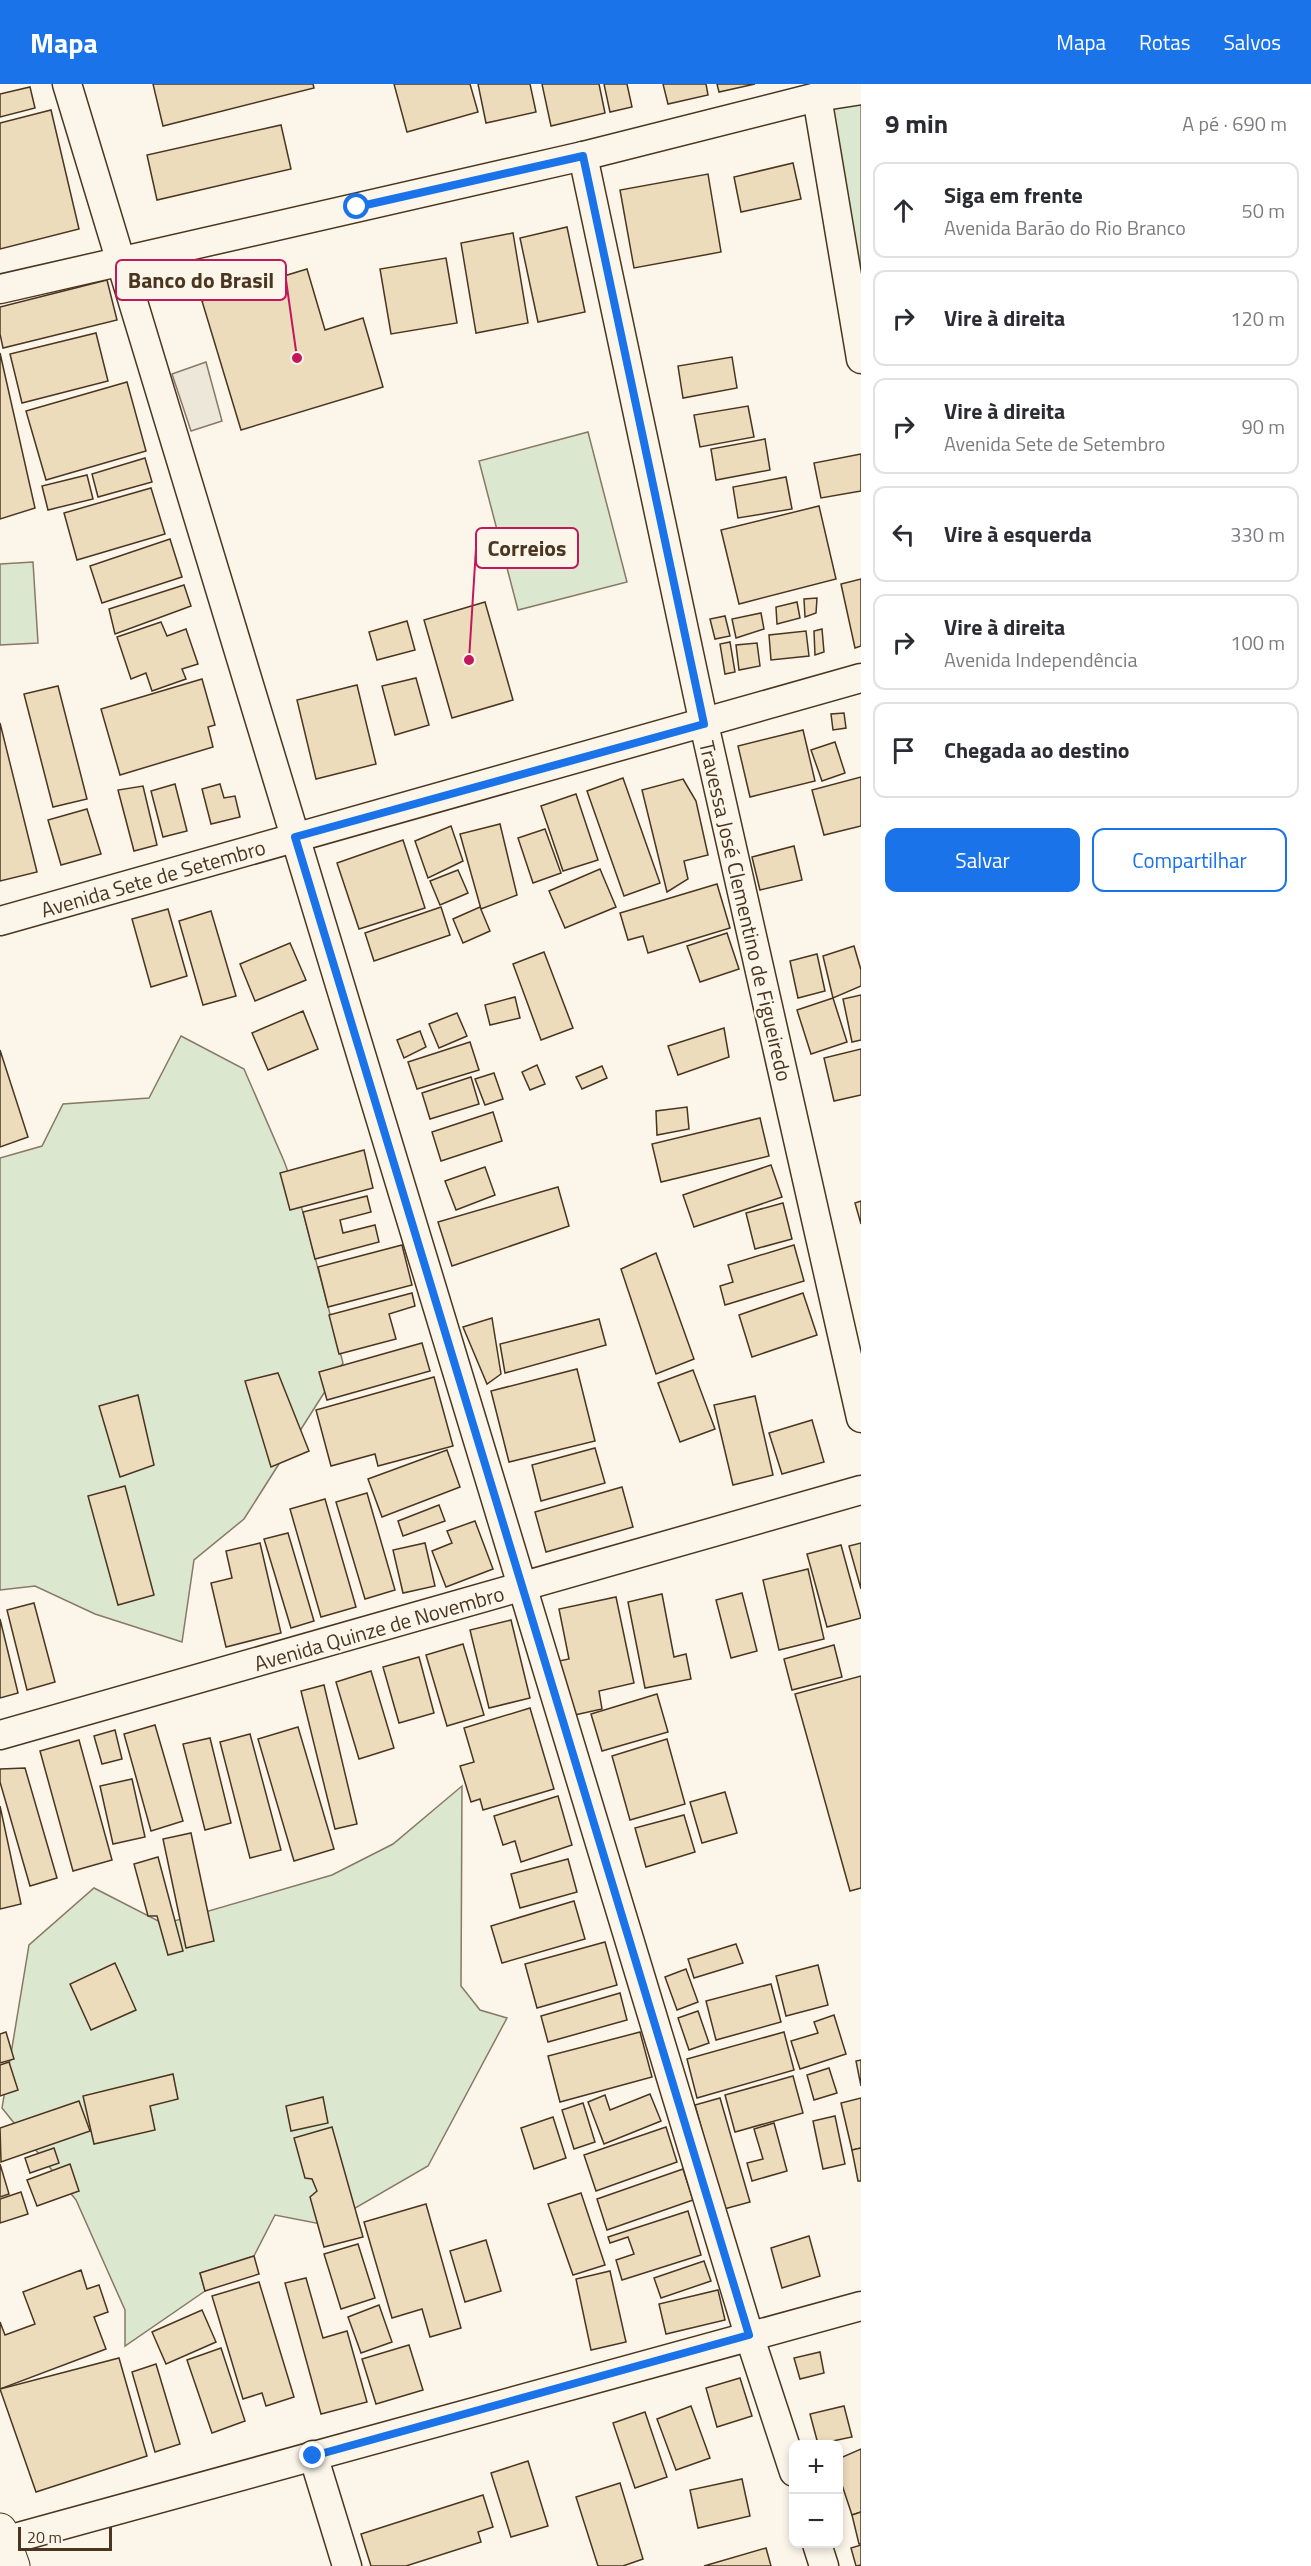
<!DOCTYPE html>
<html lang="pt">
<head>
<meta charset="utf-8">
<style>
	body { margin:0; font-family:"Titillium Web",sans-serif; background:#f2f2f3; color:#2b2b33 }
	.controls { position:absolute; right:18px; bottom:18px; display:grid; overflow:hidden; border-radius:12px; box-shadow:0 3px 9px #0003 }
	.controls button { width:54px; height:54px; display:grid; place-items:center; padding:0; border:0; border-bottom:2px solid #e1e1e2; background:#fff; color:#2b2b33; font:30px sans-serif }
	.scale { position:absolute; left:18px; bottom:15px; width:94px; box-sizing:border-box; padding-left:6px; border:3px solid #4a3520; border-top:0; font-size:16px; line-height:21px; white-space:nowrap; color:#4a3520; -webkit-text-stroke:4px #fbf6e9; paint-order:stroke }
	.stop { position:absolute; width:18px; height:18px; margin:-14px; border:4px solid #1a73e8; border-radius:50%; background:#fff }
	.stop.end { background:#1a73e8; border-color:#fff; box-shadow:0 2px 6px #0008 }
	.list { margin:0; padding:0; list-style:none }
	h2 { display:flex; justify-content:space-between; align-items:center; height:78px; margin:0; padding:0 24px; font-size:26px }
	h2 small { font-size:20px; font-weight:400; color:#7c7c81 }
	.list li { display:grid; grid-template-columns:39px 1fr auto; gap:18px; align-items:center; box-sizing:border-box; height:96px; margin:0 12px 12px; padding:0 12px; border:2px solid #e1e1e2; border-radius:12px }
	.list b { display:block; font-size:22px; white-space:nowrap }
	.list p { margin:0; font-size:20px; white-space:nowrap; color:#7c7c81 }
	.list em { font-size:20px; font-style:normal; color:#7c7c81 }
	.actions { display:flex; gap:12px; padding:18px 24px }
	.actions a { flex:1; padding:14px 0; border:2px solid #1a73e8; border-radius:12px; text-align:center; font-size:21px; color:#1a73e8 }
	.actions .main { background:#1a73e8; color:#fff }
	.icon { flex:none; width:33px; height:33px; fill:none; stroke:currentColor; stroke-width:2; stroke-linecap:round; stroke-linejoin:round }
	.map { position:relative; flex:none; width:861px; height:2482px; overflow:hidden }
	header { display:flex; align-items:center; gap:36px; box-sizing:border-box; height:84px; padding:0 30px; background:#1a73e8; color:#fff }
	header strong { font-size:28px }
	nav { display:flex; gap:33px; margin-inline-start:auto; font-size:21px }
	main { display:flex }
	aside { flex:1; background:#fff }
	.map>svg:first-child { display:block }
	.green { fill:#dce7d0; stroke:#887966; stroke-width:1.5 }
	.parking { fill:#ede7d9; stroke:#887966; stroke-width:1.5 }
	.building { fill:#ecdcbc; stroke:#4a3520; stroke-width:1.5 }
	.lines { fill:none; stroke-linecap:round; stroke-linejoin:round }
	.street-casing { stroke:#4a3520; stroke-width:31 }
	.secondary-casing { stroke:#4a3520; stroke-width:35 }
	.street { stroke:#fbf6e9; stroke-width:28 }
	.secondary { stroke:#fbf6e9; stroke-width:33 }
	.route { stroke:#1a73e8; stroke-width:8 }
	.labels { text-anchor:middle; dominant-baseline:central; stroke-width:4.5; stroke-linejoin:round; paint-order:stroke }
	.street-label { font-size:21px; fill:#4a3520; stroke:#fbf6e9 }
	.leader { fill:none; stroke:#c2185b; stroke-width:2 }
	.callout-dot { fill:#c2185b; stroke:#fbf6e9; stroke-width:2 }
	.callout { fill:#fbf6e9; stroke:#c2185b; stroke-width:2 }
	.callout-label { font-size:22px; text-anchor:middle; font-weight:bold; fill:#4a3520 }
</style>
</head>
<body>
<header>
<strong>Mapa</strong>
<nav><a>Mapa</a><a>Rotas</a><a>Salvos</a></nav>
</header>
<main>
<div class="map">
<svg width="861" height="2482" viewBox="0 0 861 2482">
	<rect width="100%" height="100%" fill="#fbf6e9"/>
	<g class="green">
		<polygon points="861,14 861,231 827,20"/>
		<polygon points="588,348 627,498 518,526 479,377"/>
		<polygon points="33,478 38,559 0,561 0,480"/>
		<polygon points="181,952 244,985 284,1077 303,1128 343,1279 244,1435 194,1476 182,1558 95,1530 35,1502 0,1506 0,1074 42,1062 63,1020 149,1014"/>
		<polygon points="462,1702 461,1902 480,1926 507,1934 428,2082 326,2141 275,2131 254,2172 200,2189 205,2207 125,2262 125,2226 76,2116 2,2024 29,1861 94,1804 164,1840 332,1791 393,1760"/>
	</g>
	<polygon class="parking" points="206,278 222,337 191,347 172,290"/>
	<g class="building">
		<polygon points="153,0 313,0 314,4 163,42"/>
		<polygon points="394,0 470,0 478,28 407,48"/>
		<polygon points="478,0 530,0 536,28 486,39"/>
		<polygon points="542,0 599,0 605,29 551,42"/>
		<polygon points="604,0 627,0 632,23 610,28"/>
		<polygon points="663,0 706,0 708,11 668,20"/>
		<polygon points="717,0 755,0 719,8"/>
		<polygon points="30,3 35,24 0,33 0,10"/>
		<polygon points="51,26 79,145 0,165 0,39"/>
		<polygon points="281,41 291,85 157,116 147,71"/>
		<polygon points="793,79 801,115 741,128 734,93"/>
		<polygon points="708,90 721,168 634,184 620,106"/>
		<polygon points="567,143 585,228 538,238 520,154"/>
		<polygon points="513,149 528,239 476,249 461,159"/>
		<polygon points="446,174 457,239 391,250 380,185"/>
		<polygon points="307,185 325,246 363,234 383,303 241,346 202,217"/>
		<polygon points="107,196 117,236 3,264 0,250 0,223"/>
		<polygon points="96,249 108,297 22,319 10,270"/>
		<polygon points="0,269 35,424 0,435"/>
		<polygon points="732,273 737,304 683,314 678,282"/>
		<polygon points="127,298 146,367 46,396 26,327"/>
		<polygon points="748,322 754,353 700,363 694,331"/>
		<polygon points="765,355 770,386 716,396 711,365"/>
		<polygon points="861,370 861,407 821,414 814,379"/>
		<polygon points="145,374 152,398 98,413 92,390"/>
		<polygon points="87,391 93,415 48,426 42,402"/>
		<polygon points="786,393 792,425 738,434 733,403"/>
		<polygon points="151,404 165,450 77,476 64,429"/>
		<polygon points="819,422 836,495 739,520 721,446"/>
		<polygon points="170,455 182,493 102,519 90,482"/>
		<polygon points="861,495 861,562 855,564 841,500"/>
		<polygon points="184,501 191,522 115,550 109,525"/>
		<polygon points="817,514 816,529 805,533 804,515"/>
		<polygon points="485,518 513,616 452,634 424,536"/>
		<polygon points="797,518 800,534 777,540 776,523"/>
		<polygon points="761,529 764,545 736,554 732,535"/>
		<polygon points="725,532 730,552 715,555 710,535"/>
		<polygon points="407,537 415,566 377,576 369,548"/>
		<polygon points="161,538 167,552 186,545 198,580 182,585 186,595 152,607 146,589 131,595 117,553"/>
		<polygon points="822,545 824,568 815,571 814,547"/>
		<polygon points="806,547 809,572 771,576 769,551"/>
		<polygon points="730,558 735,588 725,590 720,560"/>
		<polygon points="757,559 760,582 739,586 736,561"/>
		<polygon points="416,594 429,641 395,651 382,602"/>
		<polygon points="202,595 215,641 208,643 213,663 120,691 101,625"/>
		<polygon points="357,601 376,680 316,695 297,616"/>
		<polygon points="58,602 87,715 53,723 24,610"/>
		<polygon points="844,629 846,644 833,646 831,630"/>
		<polygon points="0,639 37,788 0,797"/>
		<polygon points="803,646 815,697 750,713 738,662"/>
		<polygon points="835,658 845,689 822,697 811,666"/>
		<polygon points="861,693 861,742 824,751 812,706"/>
		<polygon points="623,694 660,799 624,812 587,707"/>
		<polygon points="683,695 696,717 708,771 684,777 688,795 667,808 642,706"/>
		<polygon points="175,700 187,747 163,753 151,707"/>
		<polygon points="220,700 224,714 235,712 240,733 211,740 202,705"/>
		<polygon points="143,702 157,761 134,767 118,706"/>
		<polygon points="576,710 598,776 563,787 541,722"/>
		<polygon points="87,725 101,770 61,781 48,736"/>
		<polygon points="500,740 517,811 481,825 460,750"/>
		<polygon points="451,742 463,777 428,794 415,757"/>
		<polygon points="545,745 561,789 533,799 518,754"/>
		<polygon points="403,756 425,824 359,845 337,779"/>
		<polygon points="794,762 802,796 760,806 752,773"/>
		<polygon points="600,785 616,823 565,844 549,807"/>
		<polygon points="458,786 468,809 440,821 430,797"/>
		<polygon points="717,800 730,844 648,869 643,852 628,856 620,829"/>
		<polygon points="441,823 450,851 374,877 365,849"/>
		<polygon points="480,823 490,847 463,859 453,835"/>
		<polygon points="168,825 187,892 151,903 132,835"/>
		<polygon points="211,827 236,912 203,921 179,837"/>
		<polygon points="727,849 739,885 700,898 687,862"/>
		<polygon points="290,859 306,896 255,917 240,880"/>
		<polygon points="854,862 861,886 861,902 833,914 823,872"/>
		<polygon points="544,868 573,944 541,956 513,880"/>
		<polygon points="817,870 825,907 798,914 790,877"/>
		<polygon points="861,911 861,956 852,958 843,915"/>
		<polygon points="515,913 520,934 490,941 485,921"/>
		<polygon points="833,914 847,958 811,970 797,926"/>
		<polygon points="303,927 318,965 268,986 252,949"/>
		<polygon points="457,929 467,952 439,964 429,940"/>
		<polygon points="724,944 729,973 678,991 668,962"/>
		<polygon points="420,947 426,963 404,974 397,956"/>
		<polygon points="470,958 479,986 417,1005 408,978"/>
		<polygon points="861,965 861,1011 834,1017 824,974"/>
		<polygon points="0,966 28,1053 0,1063"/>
		<polygon points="537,981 545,1000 530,1006 522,988"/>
		<polygon points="602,982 607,994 582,1005 576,993"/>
		<polygon points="494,989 503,1015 485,1021 475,995"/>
		<polygon points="471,993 479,1020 430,1035 422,1009"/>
		<polygon points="687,1023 689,1045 657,1051 656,1027"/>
		<polygon points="493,1028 502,1057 441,1077 432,1048"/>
		<polygon points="760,1034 769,1072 661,1098 652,1060"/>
		<polygon points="364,1066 373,1104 290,1126 280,1089"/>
		<polygon points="771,1081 782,1113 694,1143 683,1111"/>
		<polygon points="485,1083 495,1111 456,1126 445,1097"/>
		<polygon points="558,1103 569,1142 452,1182 438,1138"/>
		<polygon points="367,1112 371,1128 340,1136 343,1149 375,1141 379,1158 315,1175 303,1128"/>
		<polygon points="861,1117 861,1140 855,1119"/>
		<polygon points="783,1119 792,1155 755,1165 746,1129"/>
		<polygon points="402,1161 412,1201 328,1223 318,1183"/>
		<polygon points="794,1161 804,1197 725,1221 720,1202 733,1198 728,1181"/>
		<polygon points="656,1169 694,1275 656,1290 621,1185"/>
		<polygon points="412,1209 415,1222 389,1230 396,1255 339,1270 329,1231"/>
		<polygon points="803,1209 817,1251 752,1273 739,1231"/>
		<polygon points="492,1234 501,1290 487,1300 463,1243"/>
		<polygon points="599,1235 606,1261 505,1289 500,1260"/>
		<polygon points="422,1259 430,1287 327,1316 319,1288"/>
		<polygon points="577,1285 595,1357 509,1378 491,1307"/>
		<polygon points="693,1286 715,1345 680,1358 658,1299"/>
		<polygon points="278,1289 309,1367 271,1383 245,1297"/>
		<polygon points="434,1293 453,1362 378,1382 375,1370 331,1382 316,1326"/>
		<polygon points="138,1311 154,1381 120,1393 99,1322"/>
		<polygon points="755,1312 773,1391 733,1401 714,1321"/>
		<polygon points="812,1336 824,1378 782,1390 769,1349"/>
		<polygon points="595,1364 605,1399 541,1417 532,1381"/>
		<polygon points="447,1366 460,1403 382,1433 368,1395"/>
		<polygon points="125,1402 154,1511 118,1521 88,1412"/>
		<polygon points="622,1403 633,1443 546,1468 535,1428"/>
		<polygon points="367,1409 395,1506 365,1515 336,1418"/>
		<polygon points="325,1415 356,1523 321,1533 290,1425"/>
		<polygon points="439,1421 445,1437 403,1452 398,1437"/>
		<polygon points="475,1437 493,1485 446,1503 432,1467 452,1459 447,1447"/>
		<polygon points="288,1449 314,1537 291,1544 264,1455"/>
		<polygon points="260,1459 281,1549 226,1563 211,1499 232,1494 226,1467"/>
		<polygon points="425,1459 435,1502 403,1509 393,1466"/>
		<polygon points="861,1459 861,1505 849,1462"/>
		<polygon points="841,1461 861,1534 827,1543 807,1470"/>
		<polygon points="808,1485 824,1555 779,1566 763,1496"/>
		<polygon points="742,1509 757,1567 731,1574 716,1516"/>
		<polygon points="662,1510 674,1573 686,1570 691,1595 645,1604 628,1518"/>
		<polygon points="616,1513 634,1599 599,1607 602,1625 570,1632 559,1577 569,1575 559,1525"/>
		<polygon points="34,1519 55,1598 27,1606 7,1526"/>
		<polygon points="0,1535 18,1609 0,1614"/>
		<polygon points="511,1536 530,1614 489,1624 470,1546"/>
		<polygon points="463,1560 484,1631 447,1642 426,1571"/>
		<polygon points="834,1561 842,1593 792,1606 784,1575"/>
		<polygon points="419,1573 434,1629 399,1639 383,1583"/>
		<polygon points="371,1587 394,1664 359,1675 336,1598"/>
		<polygon points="861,1592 861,1804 850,1807 795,1610"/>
		<polygon points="324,1601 357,1740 335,1745 301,1607"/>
		<polygon points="657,1610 668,1648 602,1667 591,1630"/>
		<polygon points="530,1624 554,1705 483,1726 480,1715 471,1718 460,1682 474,1678 464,1644"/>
		<polygon points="155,1641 183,1737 151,1747 124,1650"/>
		<polygon points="298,1643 334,1765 294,1777 258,1655"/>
		<polygon points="115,1646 122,1675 102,1680 94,1652"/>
		<polygon points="250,1650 281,1766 250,1774 220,1658"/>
		<polygon points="210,1654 231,1739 205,1746 183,1660"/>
		<polygon points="667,1655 685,1720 630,1736 612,1672"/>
		<polygon points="79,1656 112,1776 73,1787 40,1667"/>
		<polygon points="25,1684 57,1794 30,1802 0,1698 0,1685"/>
		<polygon points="132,1695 145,1753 113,1760 100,1702"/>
		<polygon points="725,1708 737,1749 702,1759 690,1718"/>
		<polygon points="558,1712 572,1761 521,1778 515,1757 503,1761 494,1732"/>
		<polygon points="0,1722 21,1820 0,1825"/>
		<polygon points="684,1731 695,1768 646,1783 635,1744"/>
		<polygon points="191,1749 214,1857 186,1864 163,1755"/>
		<polygon points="158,1773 183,1867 168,1871 157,1832 148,1832 134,1780"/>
		<polygon points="568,1775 577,1808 520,1824 511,1790"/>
		<polygon points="574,1817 585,1855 502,1879 491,1842"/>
		<polygon points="605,1858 617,1901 537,1924 525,1880"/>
		<polygon points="736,1860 743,1879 694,1894 688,1875"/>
		<polygon points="115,1879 136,1926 91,1946 70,1900"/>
		<polygon points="818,1881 828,1921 786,1932 776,1892"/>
		<polygon points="686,1885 698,1918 677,1926 665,1893"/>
		<polygon points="771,1900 781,1938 716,1956 706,1917"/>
		<polygon points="620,1909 627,1936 548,1958 541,1932"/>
		<polygon points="698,1927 709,1959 689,1966 678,1934"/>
		<polygon points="834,1931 846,1970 800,1985 791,1957 818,1949 814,1938"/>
		<polygon points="6,1948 14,1975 0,1979 0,1950"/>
		<polygon points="640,1948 652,1993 560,2018 548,1972"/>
		<polygon points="784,1948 794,1986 697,2014 687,1975"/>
		<polygon points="861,1976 861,2002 856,1977"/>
		<polygon points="9,1978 18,2006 0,2012 0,1981"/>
		<polygon points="829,1984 837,2009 814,2016 807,1991"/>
		<polygon points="173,1990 178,2015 150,2022 155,2046 94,2060 83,2012"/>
		<polygon points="793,1992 803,2029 735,2048 725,2011"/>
		<polygon points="650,2010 661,2037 604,2060 588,2018 605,2011 610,2026"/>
		<polygon points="323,2013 328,2039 291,2047 286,2022"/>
		<polygon points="720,2014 750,2118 724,2125 695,2021"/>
		<polygon points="861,2014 861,2064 852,2066 841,2019"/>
		<polygon points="79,2017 90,2047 1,2078 0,2044"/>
		<polygon points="583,2019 595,2058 574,2065 562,2026"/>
		<polygon points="835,2032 845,2080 823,2085 813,2037"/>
		<polygon points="553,2033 566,2074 534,2085 521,2044"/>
		<polygon points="774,2039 787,2087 752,2097 747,2079 763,2075 754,2045"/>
		<polygon points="332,2043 363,2153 324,2163 310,2113 317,2107 312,2095 305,2094 294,2054"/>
		<polygon points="666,2043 677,2078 596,2107 584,2071"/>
		<polygon points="54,2064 59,2079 30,2089 25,2074"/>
		<polygon points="861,2064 861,2097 858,2097 852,2066"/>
		<polygon points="0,2080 9,2110 0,2113"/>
		<polygon points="70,2080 79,2107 37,2122 27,2096"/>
		<polygon points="683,2085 693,2116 607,2146 597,2115"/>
		<polygon points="21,2108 28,2130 0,2139 0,2115"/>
		<polygon points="581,2109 605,2181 573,2191 548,2120"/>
		<polygon points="426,2120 461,2244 430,2253 422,2225 392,2234 364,2138"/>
		<polygon points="688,2127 701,2171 622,2196 616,2176 634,2170 628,2153 610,2159 608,2153"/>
		<polygon points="809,2152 820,2192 782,2204 771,2164"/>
		<polygon points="486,2156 501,2207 465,2218 450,2167"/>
		<polygon points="358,2160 375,2214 341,2225 324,2170"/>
		<polygon points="254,2172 259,2190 205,2207 200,2189"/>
		<polygon points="704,2177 711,2197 661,2214 654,2194"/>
		<polygon points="81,2186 87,2205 99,2201 108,2228 94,2233 106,2265 0,2305 0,2238 5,2251 35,2240 23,2208"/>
		<polygon points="610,2187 626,2258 591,2266 576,2195"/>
		<polygon points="306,2194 323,2254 347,2247 367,2318 321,2330 285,2199"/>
		<polygon points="259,2198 294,2313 266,2322 262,2309 243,2315 212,2212"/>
		<polygon points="718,2206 725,2236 666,2250 659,2220"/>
		<polygon points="379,2221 392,2258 361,2269 348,2233"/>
		<polygon points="202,2226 216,2258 166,2280 152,2248"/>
		<polygon points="409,2261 423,2306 376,2320 362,2275"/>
		<polygon points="221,2264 245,2337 212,2349 187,2276"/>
		<polygon points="820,2268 824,2289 800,2295 794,2274"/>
		<polygon points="119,2274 147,2372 36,2408 0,2305"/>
		<polygon points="156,2280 180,2360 155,2368 132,2288"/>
		<polygon points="740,2294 752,2332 717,2343 706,2304"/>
		<polygon points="691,2322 710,2374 676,2386 657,2335"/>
		<polygon points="844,2322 852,2353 818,2360 810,2330"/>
		<polygon points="645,2328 667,2393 635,2404 613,2339"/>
		<polygon points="861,2365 861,2428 852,2431 838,2389 838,2375"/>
		<polygon points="528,2377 548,2442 511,2453 491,2389"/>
		<polygon points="742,2395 750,2432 698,2444 690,2406"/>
		<polygon points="620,2399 643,2475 623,2482 598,2482 576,2413"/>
		<polygon points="483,2411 493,2443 478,2448 481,2458 406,2482 371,2482 361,2450"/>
		<polygon points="861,2428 861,2460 859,2460 852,2431"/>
		<polygon points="861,2461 861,2481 856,2482 851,2464"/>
		<polygon points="766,2464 771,2482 704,2482"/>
	</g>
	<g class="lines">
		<defs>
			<g id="street">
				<polyline points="67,0 749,2251 794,2388"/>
				<polyline points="817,13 861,275"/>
				<polyline points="583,72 704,640 861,1334"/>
				<polyline points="0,205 583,72 817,13 861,6"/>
				<polyline points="0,837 861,594"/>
				<polyline points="0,1651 861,1406"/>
				<polyline points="313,2371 347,2482"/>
				<polyline points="4,2457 861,2222"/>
				<polyline points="817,2460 824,2482"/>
			</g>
			<polyline id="secondary" points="0,2446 13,2482"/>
		</defs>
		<use href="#street" class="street-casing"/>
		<use href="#secondary" class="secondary-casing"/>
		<use href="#street" class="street"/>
		<use href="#secondary" class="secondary"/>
	</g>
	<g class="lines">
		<polyline class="route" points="313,2372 749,2251 295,753 704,640 583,72 357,123"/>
	</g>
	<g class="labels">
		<g class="street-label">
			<text transform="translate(153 794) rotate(-16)">Avenida Sete de Setembro</text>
			<text transform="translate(746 827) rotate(77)">Travessa José Clementino de Figueiredo</text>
			<text transform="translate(379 1544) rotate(-16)">Avenida Quinze de Novembro</text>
		</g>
	</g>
	<path class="leader" d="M297 274L286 196M469 576L476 464"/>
	<g class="callout-dot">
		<circle cx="297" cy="274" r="6"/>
		<circle cx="469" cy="576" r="6"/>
	</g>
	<g class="callout">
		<rect x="116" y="176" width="170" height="40" rx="6"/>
		<rect x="476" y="444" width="102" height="40" rx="6"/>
	</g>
	<g class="callout-label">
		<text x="201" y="204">Banco do Brasil</text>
		<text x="527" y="472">Correios</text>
	</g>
</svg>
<div class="controls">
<button>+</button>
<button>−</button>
</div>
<div class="scale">20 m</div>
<div class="stop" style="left:357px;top:123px"></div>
<div class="stop end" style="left:313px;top:2372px"></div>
</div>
<aside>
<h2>9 min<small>A pé · 690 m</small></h2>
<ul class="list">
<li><svg class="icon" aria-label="ahead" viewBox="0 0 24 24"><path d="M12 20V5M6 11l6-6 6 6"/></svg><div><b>Siga em frente</b><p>Avenida Barão do Rio Branco</p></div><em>50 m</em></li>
<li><svg class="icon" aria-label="right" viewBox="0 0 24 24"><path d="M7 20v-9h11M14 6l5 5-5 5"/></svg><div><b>Vire à direita</b></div><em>120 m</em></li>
<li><svg class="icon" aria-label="right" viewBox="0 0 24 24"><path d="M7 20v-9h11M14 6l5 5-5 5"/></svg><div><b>Vire à direita</b><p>Avenida Sete de Setembro</p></div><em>90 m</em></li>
<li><svg class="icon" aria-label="left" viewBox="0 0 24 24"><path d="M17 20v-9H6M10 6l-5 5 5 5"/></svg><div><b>Vire à esquerda</b></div><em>330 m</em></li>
<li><svg class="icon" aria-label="right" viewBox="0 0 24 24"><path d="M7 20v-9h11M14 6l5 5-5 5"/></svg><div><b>Vire à direita</b><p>Avenida Independência</p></div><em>100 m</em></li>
<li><svg class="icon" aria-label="arrive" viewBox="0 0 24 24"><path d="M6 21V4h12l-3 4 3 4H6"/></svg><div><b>Chegada ao destino</b></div></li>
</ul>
<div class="actions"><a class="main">Salvar</a><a>Compartilhar</a></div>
</aside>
</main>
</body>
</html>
